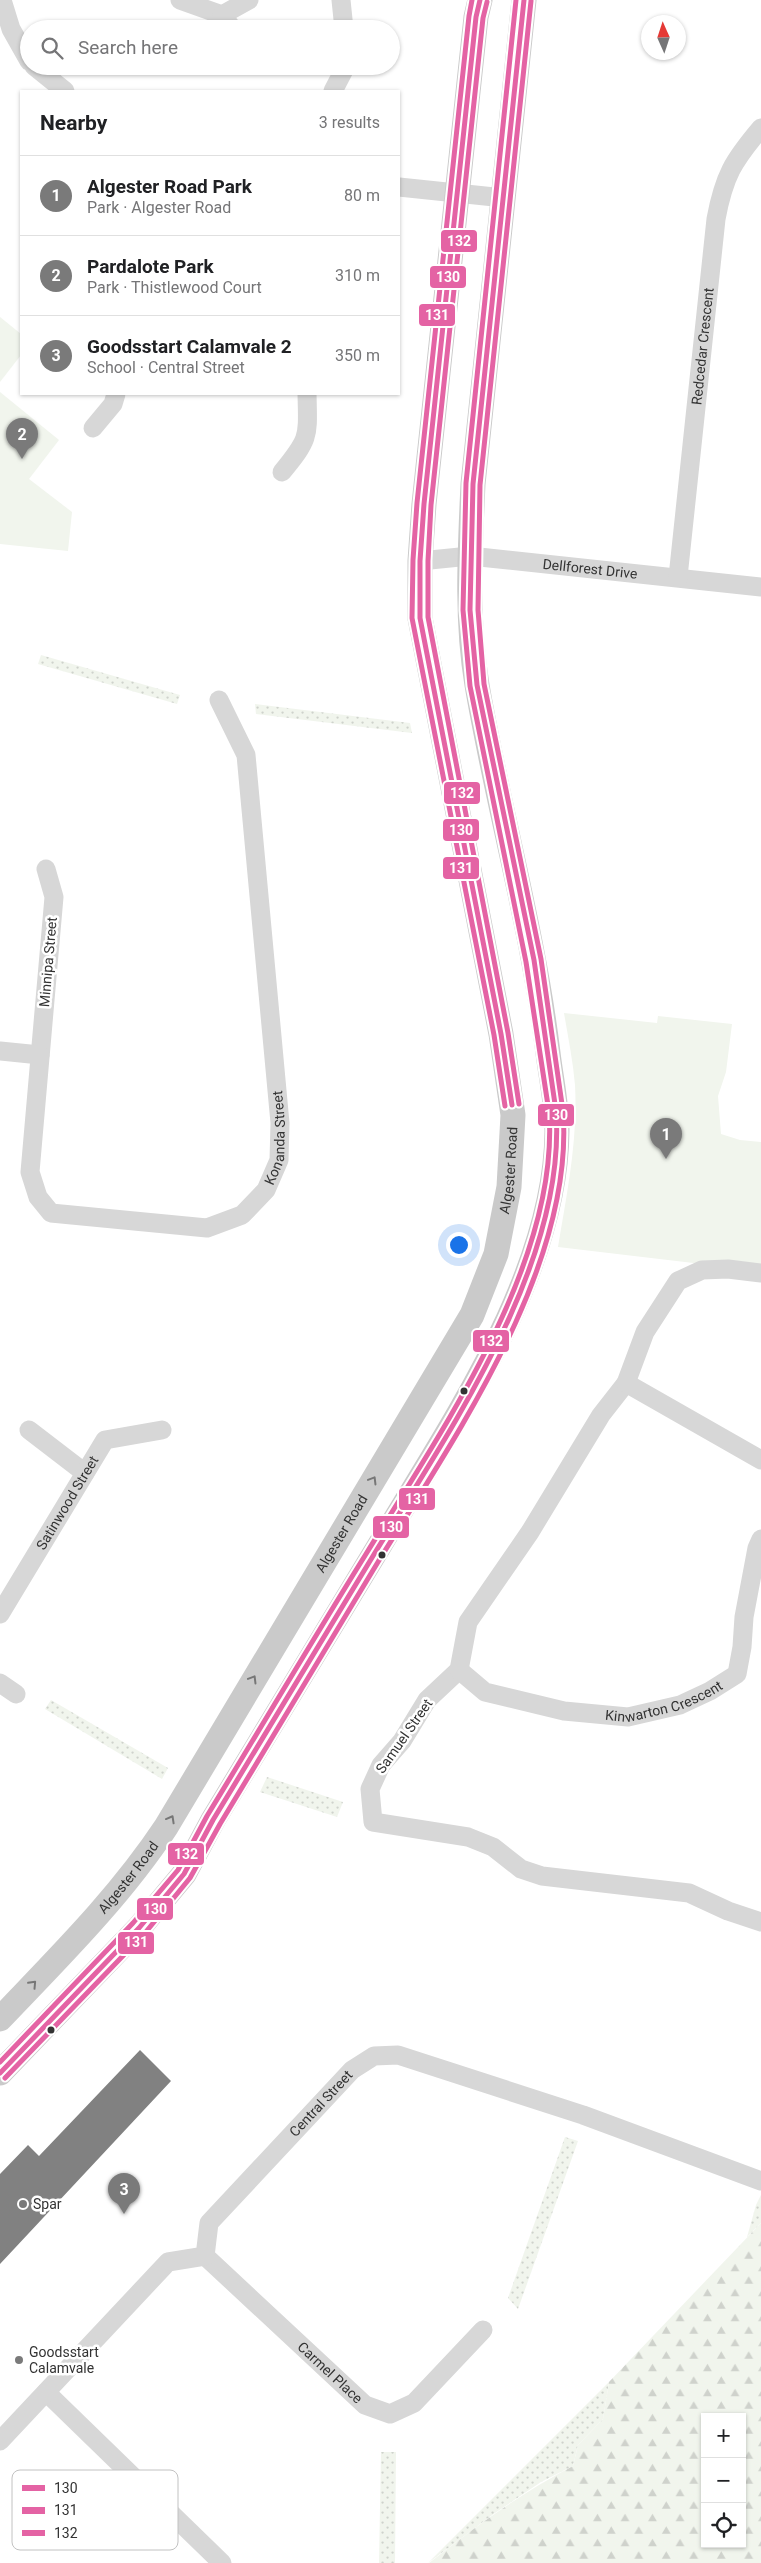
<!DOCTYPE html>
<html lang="en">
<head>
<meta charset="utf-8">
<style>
	body { margin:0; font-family:Roboto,sans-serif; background:#f6f6f6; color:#202124 }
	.controls { position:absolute; right:15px; bottom:15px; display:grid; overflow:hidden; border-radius:0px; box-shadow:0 1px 4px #0004 }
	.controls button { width:45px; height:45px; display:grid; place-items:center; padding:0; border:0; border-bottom:1px solid #e0e0e0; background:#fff; color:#202124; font:25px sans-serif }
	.compass { position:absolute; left:641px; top:15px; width:45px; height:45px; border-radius:50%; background:#fff; box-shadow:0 1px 4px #0004; rotate:357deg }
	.you { position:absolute; left:458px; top:1244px; width:18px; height:18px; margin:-12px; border:4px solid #fff; border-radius:50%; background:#1a73e8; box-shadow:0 0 0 8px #1a73e833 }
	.badge { display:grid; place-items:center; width:32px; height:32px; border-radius:50%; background:#7a7a7a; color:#fff; font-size:16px; font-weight:700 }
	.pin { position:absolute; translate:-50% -41px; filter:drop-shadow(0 1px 2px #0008) }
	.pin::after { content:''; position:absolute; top:26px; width:18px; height:15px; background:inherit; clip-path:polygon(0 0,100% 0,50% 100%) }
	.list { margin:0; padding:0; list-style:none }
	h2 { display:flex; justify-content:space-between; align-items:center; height:65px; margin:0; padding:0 20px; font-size:21px }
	h2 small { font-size:16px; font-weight:400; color:#757577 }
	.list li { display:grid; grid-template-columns:32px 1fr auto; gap:15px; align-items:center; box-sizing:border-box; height:80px; padding:0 20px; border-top:1px solid #e0e0e0 }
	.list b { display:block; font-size:19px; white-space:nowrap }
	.list p { margin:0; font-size:16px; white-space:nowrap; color:#757577 }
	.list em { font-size:16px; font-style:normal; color:#757577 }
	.icon { flex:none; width:28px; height:28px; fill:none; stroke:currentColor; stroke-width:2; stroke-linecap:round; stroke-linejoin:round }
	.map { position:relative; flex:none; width:761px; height:2563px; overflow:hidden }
	.search { position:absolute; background:#fff; box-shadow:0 1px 4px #0004; left:20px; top:20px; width:380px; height:55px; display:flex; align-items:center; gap:12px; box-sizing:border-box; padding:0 18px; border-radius:28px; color:#757577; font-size:19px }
	.panel { position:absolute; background:#fff; box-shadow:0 1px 4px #0004; left:20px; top:90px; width:380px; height:305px; border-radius:0px }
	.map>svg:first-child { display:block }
	.grass { fill:url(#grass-dots) }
	.forest { fill:url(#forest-firs); fill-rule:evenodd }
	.park { fill:#f1f5ed }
	.building { fill:#818181 }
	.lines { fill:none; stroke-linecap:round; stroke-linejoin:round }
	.minor { stroke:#d7d7d7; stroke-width:19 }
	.major { stroke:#cacaca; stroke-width:25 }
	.bus-1-casing { stroke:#fff; stroke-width:9 }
	.bus-2-casing { stroke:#fff; stroke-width:9 }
	.bus-3-casing { stroke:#fff; stroke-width:9 }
	.bus-1 { stroke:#e463a4; stroke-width:5 }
	.bus-2 { stroke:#e463a4; stroke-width:5 }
	.bus-3 { stroke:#e463a4; stroke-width:5 }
	.oneway { stroke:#777 }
	.bus-dot { fill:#333; stroke:#fff; stroke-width:2 }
	.poi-dot { fill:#7a7a7a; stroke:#fff; stroke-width:2 }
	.labels { text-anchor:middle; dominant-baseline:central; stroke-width:5; stroke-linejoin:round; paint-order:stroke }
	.street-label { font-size:14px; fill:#333; stroke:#fff }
	.poi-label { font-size:14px; fill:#333; stroke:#fff; text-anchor:start }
	.key { fill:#fff; stroke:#c2c2c2; stroke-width:1 }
	.key-label { font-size:14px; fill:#333 }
	.line-badge { stroke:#fff; stroke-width:2 }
	.badge-label { font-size:14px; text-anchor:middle; font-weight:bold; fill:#fff }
</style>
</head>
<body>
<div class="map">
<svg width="761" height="2563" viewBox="0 0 761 2563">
	<defs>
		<pattern id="grass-dots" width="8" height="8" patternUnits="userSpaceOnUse" patternTransform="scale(1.25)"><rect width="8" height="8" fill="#f1f5ed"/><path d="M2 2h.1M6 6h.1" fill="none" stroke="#cfd2cc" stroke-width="1.8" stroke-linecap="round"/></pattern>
		<pattern id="forest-firs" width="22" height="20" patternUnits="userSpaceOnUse" patternTransform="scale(1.25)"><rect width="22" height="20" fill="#f1f5ed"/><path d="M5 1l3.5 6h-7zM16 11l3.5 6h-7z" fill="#cfd2cc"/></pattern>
	</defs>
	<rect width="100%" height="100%" fill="#fff"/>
	<g class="grass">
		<polygon points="41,655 180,695 177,704 38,664"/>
		<polygon points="255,704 410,723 412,733 256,714"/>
		<polygon points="51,1700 168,1768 162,1779 45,1709"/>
		<polygon points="267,1777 343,1802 337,1817 260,1792"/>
		<polygon points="565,2137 578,2141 518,2309 508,2298"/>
		<polygon points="761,2195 761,2223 747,2237 756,2205"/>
		<polygon points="609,2382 603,2419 578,2445 573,2466 541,2482 495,2513 428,2563"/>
		<polygon points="381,2452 396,2452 395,2563 379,2563"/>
	</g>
	<path class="forest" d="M761,2223V2563H429C475,2527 521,2493 573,2466L578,2445L603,2419L609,2382ZM705,2417H742V2544H705Z"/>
	<g class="park">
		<polygon points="0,317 21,334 21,355 0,382"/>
		<polygon points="0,392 59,440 29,479 72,512 68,551 0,544"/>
		<path d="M564,1013L657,1023L658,1016L732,1024L726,1072L718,1096L721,1134L740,1140L761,1142V1271L558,1247C567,1193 578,1140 575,1085C573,1061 568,1037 564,1013Z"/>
	</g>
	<polygon class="building" points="140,2050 171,2081 0,2264 0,2174 28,2145 39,2156"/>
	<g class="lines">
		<g class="minor">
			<polyline points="2,0 11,29 29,61"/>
			<polyline points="180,0 222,15 233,29"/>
			<polyline points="341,0 344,29"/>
			<polyline points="222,15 249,0"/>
			<polyline points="34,66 65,91"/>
			<polyline points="333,91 346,66"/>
			<polyline points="399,187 504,198"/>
			<polyline points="93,428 113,404 116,394"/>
			<path d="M282,472C310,438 308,437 307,394"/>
			<path id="s1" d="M420,561L470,556L761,587"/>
			<path id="s2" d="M678,577L716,219C724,176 733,161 761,128"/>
			<path id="s3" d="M46,869L54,897L30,1172L38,1197L51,1213L207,1228L242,1215L266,1190L279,1160L280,1123L246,755L219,700"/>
			<polyline points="0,1051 40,1055"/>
			<polyline points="761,1273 728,1269 702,1270 678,1281 645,1332 626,1383 601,1415 530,1532 468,1622 459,1670 427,1700 402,1741 381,1765 370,1789 373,1822 468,1837 493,1847 521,1869 542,1876 689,1893 728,1911 761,1922"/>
			<polyline points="626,1383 761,1460"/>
			<polyline points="29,1430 85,1473"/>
			<path id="s4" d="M0,1614L105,1440L162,1430"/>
			<path id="s5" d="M459,1670L485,1692L564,1711L628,1717L680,1705L710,1691L737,1674L742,1647L744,1617L757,1548L761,1539"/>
			<polyline points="0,1683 16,1694"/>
			<path id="s6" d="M205,2256L365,2405L390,2414L414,2403L483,2330"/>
			<polyline points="46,2392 222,2563"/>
			<path id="s7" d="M0,2441L168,2262L205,2256L209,2223L352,2070L374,2056L398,2055L583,2115L761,2181"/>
		</g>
		<g class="major">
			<path id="s8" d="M0,2019C58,1958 119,1898 166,1827L472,1315L496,1254L509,1187L513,1115L501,1034L420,618V561L424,504L476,17L480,0"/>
			<path d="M0,2073L139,1928L184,1874L213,1820C269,1728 325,1635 381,1543C452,1424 556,1274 557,1131C557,1105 551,1078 548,1053C533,929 498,808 477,685C466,619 470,551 473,484L524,0"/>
		</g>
		<defs>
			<g id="bus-1">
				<polyline points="480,0 476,17 424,504 420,561 420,618 501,1034 512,1105"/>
				<path d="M0,2073L139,1928L184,1874L213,1820C266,1732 319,1644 373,1556C449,1431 567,1263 556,1111L534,960L477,685L470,610L473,484L524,0"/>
			</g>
			<g id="bus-2">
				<polyline points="472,0 469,16 417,503 413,560 412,618 494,1035 505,1106"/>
				<path d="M5,2078L145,1933L190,1878L220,1824C273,1737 325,1649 378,1562C456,1435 575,1265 563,1111L541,959L484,684L478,610L480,485L531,1"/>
			</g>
			<g id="bus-3">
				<polyline points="487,2 483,18 431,505 428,561 428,617 508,1033 519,1104"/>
				<path d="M0,2062L133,1923L178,1870L207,1816C260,1729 312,1641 366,1554C441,1431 560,1262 549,1112L526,962L470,686L463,610L466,483L516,0"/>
			</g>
		</defs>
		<use href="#bus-1" class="bus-1-casing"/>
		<use href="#bus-2" class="bus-2-casing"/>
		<use href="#bus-3" class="bus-3-casing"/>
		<use href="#bus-1" class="bus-1"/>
		<use href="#bus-2" class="bus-2"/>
		<use href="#bus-3" class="bus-3"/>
	</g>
	<defs><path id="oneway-chevron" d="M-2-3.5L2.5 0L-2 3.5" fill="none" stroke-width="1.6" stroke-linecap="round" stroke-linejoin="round" transform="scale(1.25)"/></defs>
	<g class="oneway">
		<use href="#oneway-chevron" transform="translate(373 1480) rotate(-59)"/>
		<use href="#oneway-chevron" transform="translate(253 1679) rotate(-59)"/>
		<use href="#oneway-chevron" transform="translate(171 1819) rotate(-61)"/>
		<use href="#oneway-chevron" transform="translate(33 1984) rotate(-47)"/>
	</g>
	<g class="bus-dot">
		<circle cx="464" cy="1391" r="4.5"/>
		<circle cx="382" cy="1555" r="4.5"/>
		<circle cx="51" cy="2030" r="4.5"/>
	</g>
	<g class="poi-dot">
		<circle cx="23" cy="2204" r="5"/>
		<circle cx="19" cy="2360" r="5"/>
	</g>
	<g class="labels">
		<g class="street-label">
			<text stroke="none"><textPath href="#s2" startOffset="232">Redcedar Crescent</textPath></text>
			<text stroke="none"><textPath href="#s1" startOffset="171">Dellforest Drive</textPath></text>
			<text transform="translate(48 962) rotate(-85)">Minnipa Street</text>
			<text stroke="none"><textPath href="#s3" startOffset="635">Konanda Street</textPath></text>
			<text stroke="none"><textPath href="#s8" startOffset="1001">Algester Road</textPath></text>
			<text stroke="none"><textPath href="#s4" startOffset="130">Satinwood Street</textPath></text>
			<text stroke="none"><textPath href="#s8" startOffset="596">Algester Road</textPath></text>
			<text stroke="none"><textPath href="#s5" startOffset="218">Kinwarton Crescent</textPath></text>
			<text transform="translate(404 1736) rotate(-55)">Samuel Street</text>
			<text stroke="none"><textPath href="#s8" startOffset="191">Algester Road</textPath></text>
			<text stroke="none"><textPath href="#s7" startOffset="480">Central Street</textPath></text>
			<text stroke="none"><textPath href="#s6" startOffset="171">Carmel Place</textPath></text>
		</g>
		<g class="poi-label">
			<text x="33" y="2204">Spar</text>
			<text x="29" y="2352">Goodsstart<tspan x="29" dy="16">Calamvale</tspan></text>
		</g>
	</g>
	<rect x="12" y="2470" width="166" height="80" rx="8" class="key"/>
	<rect x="22" y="2485" width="23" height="6" fill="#e463a4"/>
	<rect x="22" y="2507" width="23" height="7" fill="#e463a4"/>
	<rect x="22" y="2530" width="23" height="6" fill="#e463a4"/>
	<g class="key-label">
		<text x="54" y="2493">130</text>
		<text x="54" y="2515">131</text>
		<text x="54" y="2538">132</text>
	</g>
	<g class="line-badge">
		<rect x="440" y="229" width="38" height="24" rx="5" fill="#e463a4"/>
		<rect x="429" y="265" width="38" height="24" rx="5" fill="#e463a4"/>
		<rect x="418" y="303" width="38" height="24" rx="5" fill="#e463a4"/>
		<rect x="443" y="781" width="38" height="24" rx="5" fill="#e463a4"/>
		<rect x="442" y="818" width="38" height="24" rx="5" fill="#e463a4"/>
		<rect x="442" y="856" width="38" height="24" rx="5" fill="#e463a4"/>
		<rect x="537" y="1103" width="38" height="24" rx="5" fill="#e463a4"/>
		<rect x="472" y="1329" width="38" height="24" rx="5" fill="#e463a4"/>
		<rect x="398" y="1487" width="38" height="24" rx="5" fill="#e463a4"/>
		<rect x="372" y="1515" width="38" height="24" rx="5" fill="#e463a4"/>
		<rect x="167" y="1842" width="38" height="24" rx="5" fill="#e463a4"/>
		<rect x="136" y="1897" width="38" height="24" rx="5" fill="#e463a4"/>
		<rect x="117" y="1931" width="38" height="24" rx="5" fill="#e463a4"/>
	</g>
	<g class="badge-label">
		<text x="459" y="246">132</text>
		<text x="448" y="282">130</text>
		<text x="437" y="320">131</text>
		<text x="462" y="798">132</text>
		<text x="461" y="835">130</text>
		<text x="461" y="873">131</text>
		<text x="556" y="1120">130</text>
		<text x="491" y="1346">132</text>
		<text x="417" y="1504">131</text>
		<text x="391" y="1532">130</text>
		<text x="186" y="1859">132</text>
		<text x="155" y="1914">130</text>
		<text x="136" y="1947">131</text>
	</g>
</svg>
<div class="controls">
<button>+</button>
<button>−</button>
<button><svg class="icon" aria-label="locate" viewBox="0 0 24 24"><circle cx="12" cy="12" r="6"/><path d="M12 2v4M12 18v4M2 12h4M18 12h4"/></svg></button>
</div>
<svg class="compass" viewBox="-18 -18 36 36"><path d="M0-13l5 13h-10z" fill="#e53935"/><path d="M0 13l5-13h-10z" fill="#757577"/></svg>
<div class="you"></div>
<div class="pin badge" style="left:666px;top:1159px">1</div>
<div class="pin badge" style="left:22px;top:459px">2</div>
<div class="pin badge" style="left:124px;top:2214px">3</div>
<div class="search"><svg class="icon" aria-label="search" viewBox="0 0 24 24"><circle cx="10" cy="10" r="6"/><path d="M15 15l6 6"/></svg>Search here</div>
<section class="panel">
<h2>Nearby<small>3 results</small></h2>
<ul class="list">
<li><span class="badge">1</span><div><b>Algester Road Park</b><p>Park · Algester Road</p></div><em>80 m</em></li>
<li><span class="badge">2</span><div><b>Pardalote Park</b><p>Park · Thistlewood Court</p></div><em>310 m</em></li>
<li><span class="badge">3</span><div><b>Goodsstart Calamvale 2</b><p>School · Central Street</p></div><em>350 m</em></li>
</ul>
</section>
</div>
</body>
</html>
